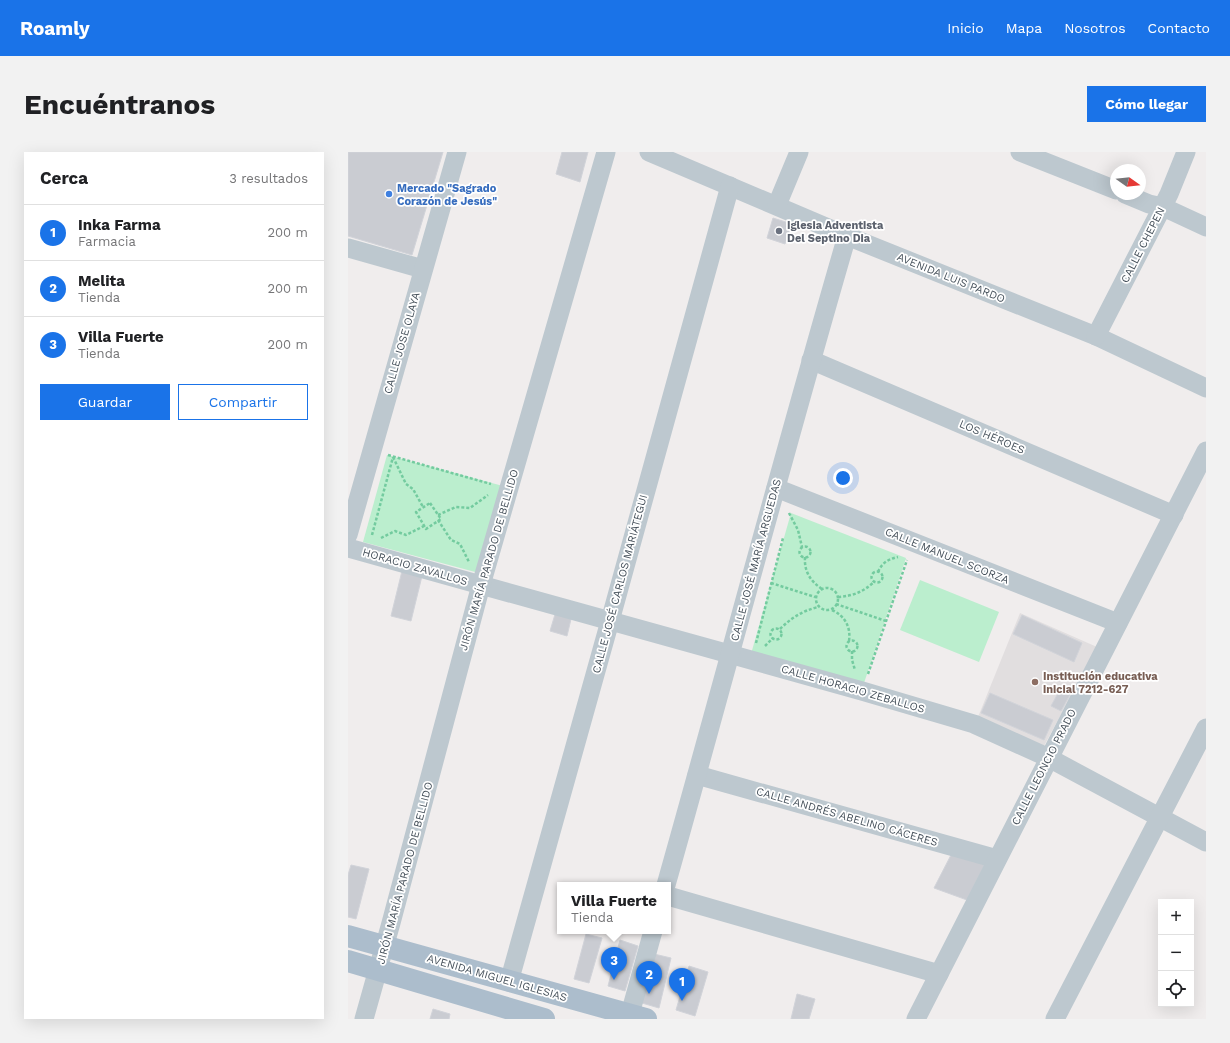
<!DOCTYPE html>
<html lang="es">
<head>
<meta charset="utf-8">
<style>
	body { margin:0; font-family:"Work Sans",sans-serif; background:#f2f2f2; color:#202124 }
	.controls { position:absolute; right:12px; bottom:12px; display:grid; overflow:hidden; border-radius:0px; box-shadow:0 4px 16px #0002 }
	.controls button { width:36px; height:36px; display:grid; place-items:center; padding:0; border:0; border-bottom:1px solid #e0e0e0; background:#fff; color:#202124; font:20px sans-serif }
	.compass { position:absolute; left:762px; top:12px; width:36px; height:36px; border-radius:50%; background:#fff; box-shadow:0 4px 16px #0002; rotate:105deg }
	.you { position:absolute; left:495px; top:326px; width:14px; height:14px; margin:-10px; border:3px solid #fff; border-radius:50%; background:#1a73e8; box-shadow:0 0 0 6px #1a73e833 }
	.badge { display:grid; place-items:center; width:26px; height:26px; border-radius:50%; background:#1a73e8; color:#fff; font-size:13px; font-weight:700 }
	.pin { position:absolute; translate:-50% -33px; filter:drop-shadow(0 1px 2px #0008) }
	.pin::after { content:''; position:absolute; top:21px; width:14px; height:12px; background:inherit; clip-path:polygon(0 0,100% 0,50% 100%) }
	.popup { position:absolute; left:209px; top:730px; width:114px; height:52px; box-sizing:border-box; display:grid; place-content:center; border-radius:0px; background:#fff; filter:drop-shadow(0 1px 3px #0005); font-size:13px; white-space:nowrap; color:#757577 }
	.popup b { font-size:15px; color:#202124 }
	.popup::after { content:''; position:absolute; left:50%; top:100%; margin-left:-8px; border:8px solid transparent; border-top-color:#fff }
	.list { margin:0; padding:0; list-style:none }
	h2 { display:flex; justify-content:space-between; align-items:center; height:52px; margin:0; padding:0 16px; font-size:17px }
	h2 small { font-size:13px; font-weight:400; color:#757577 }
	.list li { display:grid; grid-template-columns:26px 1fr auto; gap:12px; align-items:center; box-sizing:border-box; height:56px; padding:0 16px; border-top:1px solid #e0e0e0 }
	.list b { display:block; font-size:15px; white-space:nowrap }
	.list p { margin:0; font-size:13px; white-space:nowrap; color:#757577 }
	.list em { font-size:13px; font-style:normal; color:#757577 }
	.actions { display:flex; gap:8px; padding:12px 16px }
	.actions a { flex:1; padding:9px 0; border:1px solid #1a73e8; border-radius:0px; text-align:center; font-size:14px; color:#1a73e8 }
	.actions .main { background:#1a73e8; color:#fff }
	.icon { flex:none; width:22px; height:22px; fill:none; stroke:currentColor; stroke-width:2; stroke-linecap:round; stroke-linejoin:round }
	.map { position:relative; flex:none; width:858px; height:867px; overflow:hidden; border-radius:0px }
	header { display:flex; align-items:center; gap:24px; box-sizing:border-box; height:56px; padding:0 20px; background:#1a73e8; color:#fff }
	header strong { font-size:19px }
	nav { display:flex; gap:22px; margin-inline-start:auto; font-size:14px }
	.intro { display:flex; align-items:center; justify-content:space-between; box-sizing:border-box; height:96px; padding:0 24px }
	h1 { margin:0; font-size:28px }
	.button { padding:10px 18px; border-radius:0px; background:#1a73e8; color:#fff; font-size:14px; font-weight:700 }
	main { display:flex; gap:24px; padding:0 24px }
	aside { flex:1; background:#fff; border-radius:0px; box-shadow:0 4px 16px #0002 }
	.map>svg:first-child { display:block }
	.education { fill:#e1dedf }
	.green { fill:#bbeece }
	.building { fill:#caccd2; stroke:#d1d3d9 }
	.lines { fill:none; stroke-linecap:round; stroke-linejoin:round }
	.path { stroke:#73cb9f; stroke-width:2.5; stroke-dasharray:3 2; stroke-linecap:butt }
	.minor { stroke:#bdc8cf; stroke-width:19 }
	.major { stroke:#acbdcc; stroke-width:22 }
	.shop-dot { fill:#3f7fe0; stroke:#fff; stroke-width:1.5 }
	.worship-dot { fill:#6b7280; stroke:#fff; stroke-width:1.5 }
	.education-dot { fill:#8d6e63; stroke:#fff; stroke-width:1.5 }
	.labels { text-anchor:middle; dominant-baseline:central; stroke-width:3.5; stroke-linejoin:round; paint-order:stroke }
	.shop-label { font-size:11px; font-weight:bold; fill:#366cbe; stroke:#fff; text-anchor:start }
	.worship-label { font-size:11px; font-weight:bold; fill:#5b616d; stroke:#fff; text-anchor:start }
	.street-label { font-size:11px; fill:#45505a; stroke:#fff }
	.education-label { font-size:11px; font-weight:bold; fill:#785e54; stroke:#fff; text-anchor:start }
</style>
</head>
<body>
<header>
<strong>Roamly</strong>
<nav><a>Inicio</a><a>Mapa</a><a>Nosotros</a><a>Contacto</a></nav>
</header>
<div class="intro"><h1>Encuéntranos</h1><a class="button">Cómo llegar</a></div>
<main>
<aside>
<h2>Cerca<small>3 resultados</small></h2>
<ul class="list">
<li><span class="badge">1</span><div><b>Inka Farma</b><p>Farmacia</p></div><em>200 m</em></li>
<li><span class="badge">2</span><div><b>Melita</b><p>Tienda</p></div><em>200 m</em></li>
<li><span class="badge">3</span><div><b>Villa Fuerte</b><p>Tienda</p></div><em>200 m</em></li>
</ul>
<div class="actions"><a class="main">Guardar</a><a>Compartir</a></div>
</aside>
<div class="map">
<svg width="858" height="867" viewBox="0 0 858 867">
	<rect width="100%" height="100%" fill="#f0eded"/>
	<polygon class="education" points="672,461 749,495 696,594 630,565"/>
	<g class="green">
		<polygon points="39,303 155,334 131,421 15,390"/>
		<polygon points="443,361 558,406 515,534 403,502"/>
		<polygon points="572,428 651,460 631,510 552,478"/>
	</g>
	<g class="building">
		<polygon points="0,0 95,0 64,103 0,84"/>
		<polygon points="214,0 240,0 232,30 208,22"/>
		<polygon points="425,66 444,72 437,92 419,86"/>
		<polygon points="54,419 74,424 63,469 43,464"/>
		<polygon points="208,459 224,463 219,484 202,479"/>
		<polygon points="674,463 734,491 726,510 665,482"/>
		<polygon points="715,532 725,537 713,559 703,554"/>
		<polygon points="642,541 705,568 696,588 633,561"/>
		<polygon points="603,703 637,712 619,748 586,736"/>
		<polygon points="3,713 21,717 8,767 0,765 0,723"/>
		<polygon points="238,782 254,786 241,831 226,827"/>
		<polygon points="272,788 290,794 277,839 260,834"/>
		<polygon points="306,802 323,806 311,856 294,851"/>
		<polygon points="341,814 360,820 347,864 328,858"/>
		<polygon points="449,842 467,847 461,867 443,867"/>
		<polygon points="85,857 102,862 101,867 82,867"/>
	</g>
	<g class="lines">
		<g class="path">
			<polyline points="40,303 143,332"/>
			<polyline points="45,305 58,332 65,337 75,355"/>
			<polygon points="82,351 93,367 78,377 68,360"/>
			<polyline points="441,361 450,378 454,395"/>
			<polyline points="90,363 108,355 122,356 140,343"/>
			<polyline points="90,368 103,388 112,392 121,410"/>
			<polyline points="24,383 45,305"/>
			<polyline points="33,386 47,379 58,383 76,374"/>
			<circle cx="457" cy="400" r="5.5"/>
			<path d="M457,405C456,419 462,429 474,437"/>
			<circle cx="529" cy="425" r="5.5"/>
			<path d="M530,420C534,411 540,407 550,405"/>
			<polyline points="423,431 467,445"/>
			<circle cx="479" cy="447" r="11"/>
			<path d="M490,445C505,444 515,440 526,430"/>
			<polyline points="488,452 538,469"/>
			<path d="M484,458C497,464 503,475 501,489"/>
			<circle cx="428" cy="482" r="5.5"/>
			<path d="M432,477C443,466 454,459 470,455"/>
			<circle cx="504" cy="494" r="5.5"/>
			<polyline points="408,491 435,386"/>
			<polyline points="417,494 425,486"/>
			<polyline points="504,499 504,508 507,518"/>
			<polyline points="520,522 559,408"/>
		</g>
		<g class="minor">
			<polyline points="301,0 499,84 748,184 858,236"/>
			<polyline points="672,0 768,38"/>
			<polyline points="777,42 801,52 815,55 858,75"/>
			<polyline points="429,53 451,0"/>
			<polyline points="0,96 75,117"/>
			<polyline points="748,184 821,42 838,0"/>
			<polyline points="463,208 826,363"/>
			<polyline points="428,336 770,471"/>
			<polyline points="0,383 109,0"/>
			<polyline points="0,396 514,539 626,572 701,606 858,690"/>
			<polyline points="349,623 649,707"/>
			<path d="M318,733C379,517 436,300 499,84"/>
			<polyline points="320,744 591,822"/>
			<polyline points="161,830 262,469 382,34"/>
			<polyline points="282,862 305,779"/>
			<polyline points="16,867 43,771 133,433 258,0"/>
			<polyline points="568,867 858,299"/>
			<polyline points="707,867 858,576"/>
		</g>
		<g class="major">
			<polyline points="0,784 298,867"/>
			<polyline points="0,809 196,867"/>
		</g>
	</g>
	<circle class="shop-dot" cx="41" cy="42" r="4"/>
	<circle class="worship-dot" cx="431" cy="79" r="4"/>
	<circle class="education-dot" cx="687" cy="530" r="4"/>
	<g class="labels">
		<g class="shop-label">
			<text x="49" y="36">Mercado "Sagrado<tspan x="49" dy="13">Corazón de Jesús"</tspan></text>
		</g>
		<g class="worship-label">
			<text x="439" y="73">Iglesia Adventista<tspan x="439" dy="13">Del Septino Dia</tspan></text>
		</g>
		<g class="street-label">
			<text transform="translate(795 93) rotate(-63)">CALLE CHEPEN</text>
			<text transform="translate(603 126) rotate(22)">AVENIDA LUIS PARDO</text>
			<text transform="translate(54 191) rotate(-74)">CALLE JOSE OLAYA</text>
			<text transform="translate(644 285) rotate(23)">LOS HÉROES</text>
			<text transform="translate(599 404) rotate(22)">CALLE MANUEL SCORZA</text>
			<text transform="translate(141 408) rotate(-74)">JIRÓN MARÍA PARADO DE BELLIDO</text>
			<text transform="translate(408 408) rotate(-75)">CALLE JOSÉ MARÍA ARGUEDAS</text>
			<text transform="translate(67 415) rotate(16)">HORACIO ZAVALLOS</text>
			<text transform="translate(272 432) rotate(-75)">CALLE JOSÉ CARLOS MARIÁTEGUI</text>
			<text transform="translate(505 537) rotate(16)">CALLE HORACIO ZEBALLOS</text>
			<text transform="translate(696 615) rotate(-63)">CALLE LEONCIO PRADO</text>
			<text transform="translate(499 665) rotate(16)">CALLE ANDRÉS ABELINO CÁCERES</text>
			<text transform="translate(57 721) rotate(-75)">JIRÓN MARÍA PARADO DE BELLIDO</text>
			<text transform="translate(149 826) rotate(16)">AVENIDA MIGUEL IGLESIAS</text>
		</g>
		<g class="education-label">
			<text x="695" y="524">Institución educativa<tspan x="695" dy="13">inicial 7212-627</tspan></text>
		</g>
	</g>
</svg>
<div class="controls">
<button>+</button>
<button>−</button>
<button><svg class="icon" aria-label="locate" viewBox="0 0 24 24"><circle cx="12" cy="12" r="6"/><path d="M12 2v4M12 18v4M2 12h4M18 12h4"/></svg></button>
</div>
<svg class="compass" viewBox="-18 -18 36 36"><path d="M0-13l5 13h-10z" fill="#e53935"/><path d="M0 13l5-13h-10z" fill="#757577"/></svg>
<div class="you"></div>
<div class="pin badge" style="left:334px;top:849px">1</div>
<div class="pin badge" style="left:301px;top:842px">2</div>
<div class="pin badge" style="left:266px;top:828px">3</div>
<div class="popup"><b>Villa Fuerte</b>Tienda</div>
</div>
</main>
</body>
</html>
